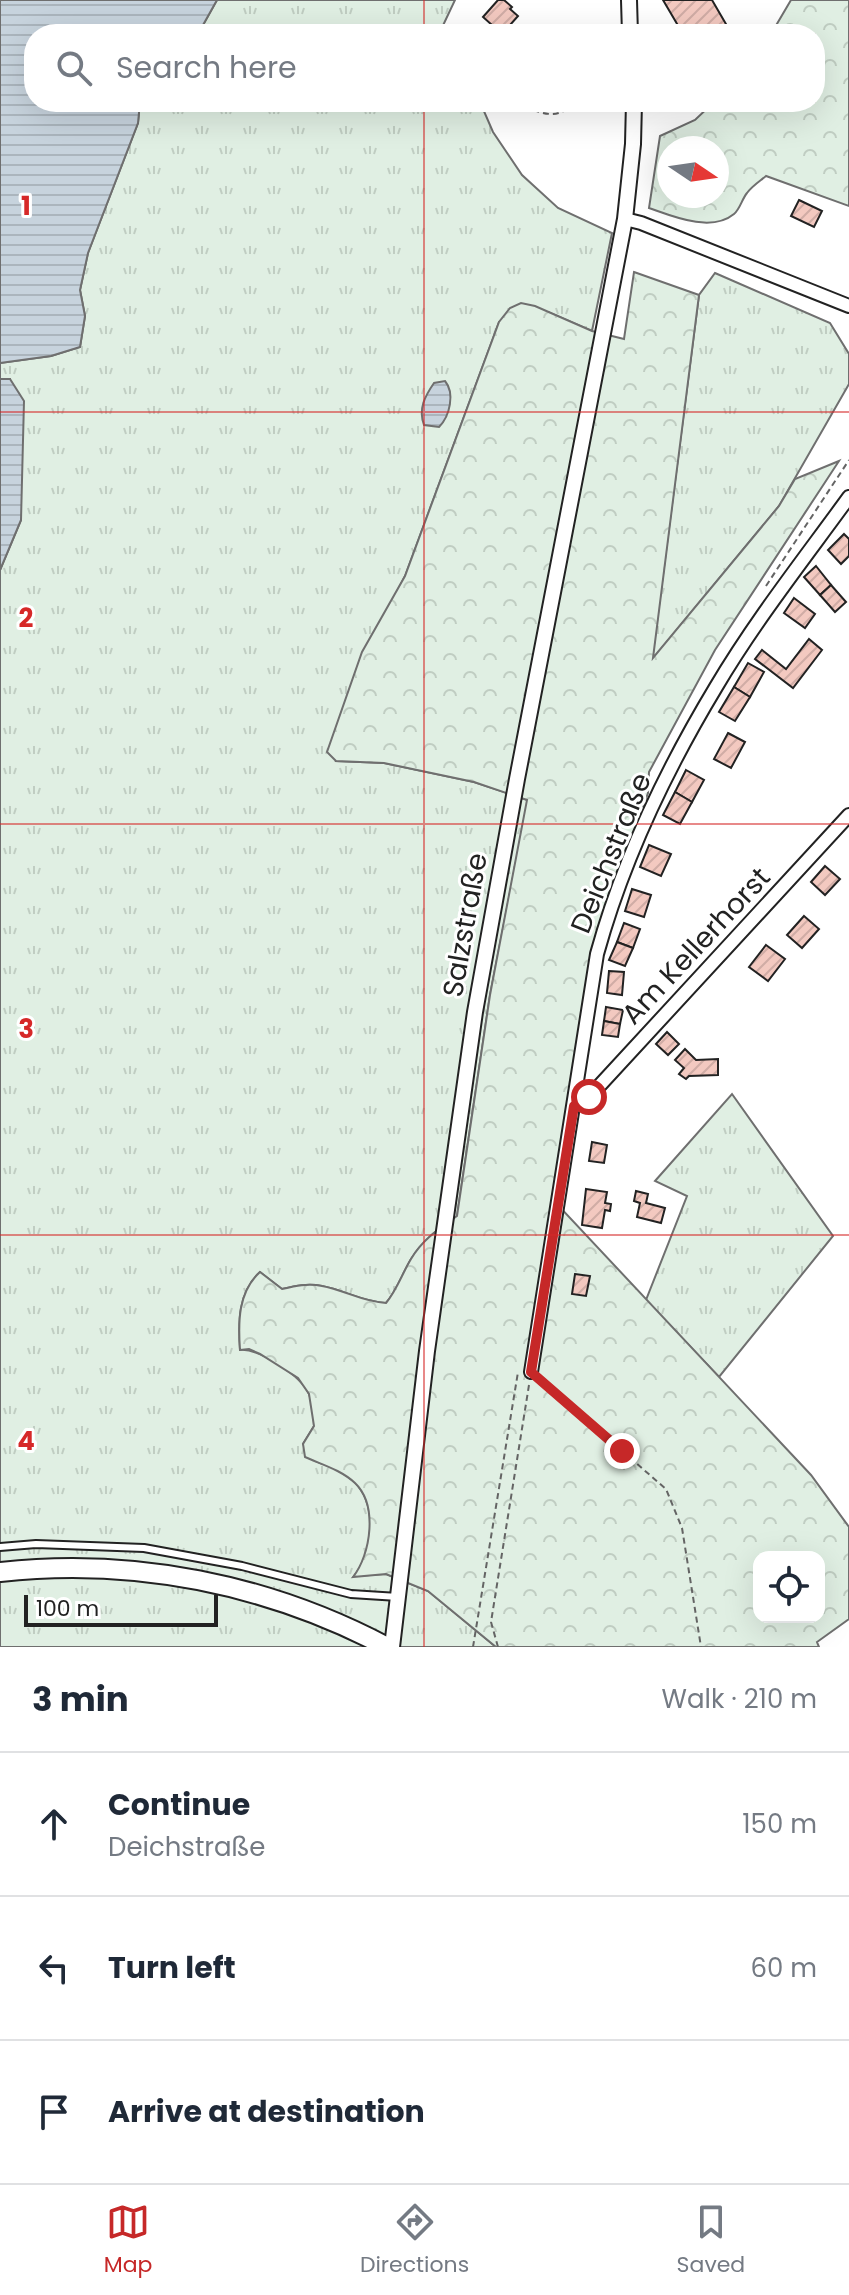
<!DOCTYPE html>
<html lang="en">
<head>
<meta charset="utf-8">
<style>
	body { margin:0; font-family:Poppins,sans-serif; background:#f2f2f3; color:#1f2937 }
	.controls { position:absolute; right:24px; bottom:24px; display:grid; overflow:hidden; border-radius:16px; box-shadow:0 8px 32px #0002 }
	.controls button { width:72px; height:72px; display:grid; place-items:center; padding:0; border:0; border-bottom:2px solid #e0e1e3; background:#fff; color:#1f2937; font:40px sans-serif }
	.compass { position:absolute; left:657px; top:136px; width:72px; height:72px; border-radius:50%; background:#fff; box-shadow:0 8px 32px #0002; rotate:103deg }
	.scale { position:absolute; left:24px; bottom:20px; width:194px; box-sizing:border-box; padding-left:8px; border:4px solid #222; border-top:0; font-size:22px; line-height:28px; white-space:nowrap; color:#222; -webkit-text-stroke:6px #fff; paint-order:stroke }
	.stop { position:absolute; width:24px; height:24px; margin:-18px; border:6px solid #c62828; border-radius:50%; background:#fff }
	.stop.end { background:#c62828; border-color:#fff; box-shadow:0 2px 8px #0008 }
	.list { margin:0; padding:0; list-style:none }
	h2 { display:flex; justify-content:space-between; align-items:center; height:104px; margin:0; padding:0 32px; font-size:34px }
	h2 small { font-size:26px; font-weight:400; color:#747a83 }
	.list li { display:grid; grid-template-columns:52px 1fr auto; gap:24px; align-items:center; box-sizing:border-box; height:144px; padding:0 32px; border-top:2px solid #e0e1e3 }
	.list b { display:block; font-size:30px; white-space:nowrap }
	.list p { margin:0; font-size:26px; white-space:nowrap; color:#747a83 }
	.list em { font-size:26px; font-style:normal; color:#747a83 }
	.icon { flex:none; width:44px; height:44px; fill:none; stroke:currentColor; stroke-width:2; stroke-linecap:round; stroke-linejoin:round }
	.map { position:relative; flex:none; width:849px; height:1647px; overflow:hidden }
	.search { position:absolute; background:#fff; box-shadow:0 8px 32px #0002; left:24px; right:24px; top:24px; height:88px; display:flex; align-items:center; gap:20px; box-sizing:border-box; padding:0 28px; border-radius:32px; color:#747a83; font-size:30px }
	.sheet { height:536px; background:#fff }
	nav { display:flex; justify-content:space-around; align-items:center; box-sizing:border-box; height:112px; border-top:2px solid #e0e1e3; background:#fff; font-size:22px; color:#747a83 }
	nav a { display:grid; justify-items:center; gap:4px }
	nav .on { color:#c62828 }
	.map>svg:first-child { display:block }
	.grass { fill:url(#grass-tufts); stroke:#6f6f6f; stroke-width:2 }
	.forest { fill:url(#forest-crowns); stroke:#6f6f6f; stroke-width:2; fill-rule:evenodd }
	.water { fill:url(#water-rules); stroke:#6f6f6f; stroke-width:2 }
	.building { fill:url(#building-hatch); stroke:#222; stroke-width:2 }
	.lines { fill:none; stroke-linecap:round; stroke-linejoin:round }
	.service-casing { stroke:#222; stroke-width:10 }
	.minor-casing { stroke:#222; stroke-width:16 }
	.tertiary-casing { stroke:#222; stroke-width:18 }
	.primary-casing { stroke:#222; stroke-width:22 }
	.path { stroke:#646464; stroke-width:2; stroke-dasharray:6 4; stroke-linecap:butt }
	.service { stroke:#fff; stroke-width:6 }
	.minor { stroke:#fff; stroke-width:12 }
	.tertiary { stroke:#fff; stroke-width:14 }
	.primary { stroke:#fff; stroke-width:18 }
	.route { stroke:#c62828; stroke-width:10 }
	.grid { fill:none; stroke:#d62828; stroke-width:2; stroke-opacity:0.55 }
	.labels { text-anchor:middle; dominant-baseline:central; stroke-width:6; stroke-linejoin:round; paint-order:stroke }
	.street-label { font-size:28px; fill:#222; stroke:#fff }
	.grid-label { font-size:26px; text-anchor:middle; font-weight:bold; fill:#d62828; stroke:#fff; stroke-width:6; stroke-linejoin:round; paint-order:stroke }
</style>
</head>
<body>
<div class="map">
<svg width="849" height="1647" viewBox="0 0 849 1647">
	<defs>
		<pattern id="grass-tufts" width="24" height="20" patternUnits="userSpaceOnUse" patternTransform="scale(2)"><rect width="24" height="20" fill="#e0efe3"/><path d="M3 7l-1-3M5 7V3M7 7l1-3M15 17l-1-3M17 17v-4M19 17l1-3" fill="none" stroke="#c0cdc2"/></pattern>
		<pattern id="forest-crowns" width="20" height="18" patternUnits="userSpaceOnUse" patternTransform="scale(2)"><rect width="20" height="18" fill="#e0efe3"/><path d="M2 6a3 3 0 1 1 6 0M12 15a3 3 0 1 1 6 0" fill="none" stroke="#c0cdc2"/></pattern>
		<pattern id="water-rules" width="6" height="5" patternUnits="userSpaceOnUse" patternTransform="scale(2)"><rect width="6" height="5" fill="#c7d3dd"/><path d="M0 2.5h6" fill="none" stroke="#abb5bd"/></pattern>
		<pattern id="building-hatch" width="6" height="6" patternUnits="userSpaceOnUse" patternTransform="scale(2)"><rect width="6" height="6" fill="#f3c9c0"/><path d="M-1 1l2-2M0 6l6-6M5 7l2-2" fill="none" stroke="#d0aca5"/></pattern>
	</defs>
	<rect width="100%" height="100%" fill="#fff"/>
	<g class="grass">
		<polygon points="217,0 455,0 439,34 198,34"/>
		<path d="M140,102H480L493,132L522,175L558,208L612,233L592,331L548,312L499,322L405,576L386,613L336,761L384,763L474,782L528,800L490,995L457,1216C438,1229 423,1240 411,1259C402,1274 397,1290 386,1303C363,1302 344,1290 322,1286C308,1283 295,1286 282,1289L260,1272C238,1292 238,1322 240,1350C259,1348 301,1376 309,1394C313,1403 314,1416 314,1426L303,1444C307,1449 310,1456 314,1460C319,1464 326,1464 332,1467C339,1471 353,1479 358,1486C377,1510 372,1553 354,1576L386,1574L428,1591L496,1647H0V570L21,520L10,379H0V363L51,356L80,347L85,316L80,290L88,253L138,123Z"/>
		<polygon points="715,273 830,323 849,354 849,384 779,506 652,660 699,295"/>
		<polygon points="732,1094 833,1236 719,1377 646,1300 687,1196 655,1181"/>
	</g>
	<g class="forest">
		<path d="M791,0H849V206L766,176C760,181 752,186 747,193C742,199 740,209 734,214C711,233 672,216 649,208L660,136L695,120L714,102H815V34H771ZM669,148H717V196H669Z"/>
		<path d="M634,272L699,295L653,658L779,506L795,479L839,461L715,650L649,772L648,793L606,911L555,1202L811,1475L849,1527V1619L817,1642L819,1647H496L428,1591L386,1574L353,1577C371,1554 378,1505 355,1483C341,1470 323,1465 305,1457L303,1444L314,1426L309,1394L298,1378L260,1354L249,1349L240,1350C238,1322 238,1292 260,1272L282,1289C295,1286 308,1283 322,1286C344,1290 363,1302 386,1303C397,1290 402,1274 411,1259C423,1239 439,1229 457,1216L490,995L527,800L474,782L384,763L336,761L327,752L362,652L405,576L499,322L510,308L521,303L535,306L592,331L624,339ZM759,1557H819V1617H759Z"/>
	</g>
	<g class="water">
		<polygon points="0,0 217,0 198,34 34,34 34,102 140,102 138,123 88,253 80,290 85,316 80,347 51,356 0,363"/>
		<polygon points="0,379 10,379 24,401 21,520 0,570"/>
		<path d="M445,381C455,393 450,416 439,427L424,425C418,409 425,396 434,383Z"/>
	</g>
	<g class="building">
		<polygon points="498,0 504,0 512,7 510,9 518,16 502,34 483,17"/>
		<polygon points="663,0 712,0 730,31 726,34 683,34"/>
		<polygon points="799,200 822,211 814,227 791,216"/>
		<polygon points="844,534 849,539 849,556 841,564 828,550"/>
		<polygon points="816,566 831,585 820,595 804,577"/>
		<polygon points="831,585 846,602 835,612 820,595"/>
		<polygon points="794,598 815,614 805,628 784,613"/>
		<polygon points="809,639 822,650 793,688 755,659 762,650 786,669"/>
		<polygon points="748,663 764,672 750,697 734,687"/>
		<polygon points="734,687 750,697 735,721 719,712"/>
		<polygon points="728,733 745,742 731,768 714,759"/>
		<polygon points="686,770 704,780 692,802 675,792"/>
		<polygon points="675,792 692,802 680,824 663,815"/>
		<polygon points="649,845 671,854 661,876 640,867"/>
		<polygon points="825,866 840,879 825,895 811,882"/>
		<polygon points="632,889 651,895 644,917 625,911"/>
		<polygon points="804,916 819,929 802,948 787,935"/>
		<polygon points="624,923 640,929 633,948 617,942"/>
		<polygon points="617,942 633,948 625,966 609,960"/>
		<polygon points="766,945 785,959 768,981 749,967"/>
		<polygon points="609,971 624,972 622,995 607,993"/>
		<polygon points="606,1007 623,1010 620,1024 604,1021"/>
		<polygon points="604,1021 620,1024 618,1037 602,1035"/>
		<polygon points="667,1032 679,1044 668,1055 656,1044"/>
		<polygon points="685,1049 696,1060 718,1059 718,1075 689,1076 686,1079 679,1074 684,1068 675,1060"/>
		<polygon points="592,1142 607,1145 604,1163 589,1161"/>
		<polygon points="586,1189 607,1192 605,1203 611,1204 610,1211 605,1210 602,1228 582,1225"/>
		<polygon points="636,1191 648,1194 646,1203 665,1208 661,1223 637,1217 640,1203 634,1201"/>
		<polygon points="575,1274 590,1276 586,1296 572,1294"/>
	</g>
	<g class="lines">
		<defs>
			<polyline id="service" points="0,1547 36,1544 144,1548 242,1566 351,1594 398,1597"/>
			<g id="minor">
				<polyline points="625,219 641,223 849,306"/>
				<polyline points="574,1106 589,1097 849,815"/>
				<path d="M531,1372L597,954C623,860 666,770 716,687C755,621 804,559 849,497"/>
			</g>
			<g id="tertiary">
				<polyline points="629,0 630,34"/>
				<polyline points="392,1647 427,1351 475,1012 517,779 625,219 633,144 634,102"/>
			</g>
			<path id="primary" d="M0,1572C133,1557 268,1584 387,1647"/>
		</defs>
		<use href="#service" class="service-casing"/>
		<use href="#minor" class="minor-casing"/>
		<use href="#tertiary" class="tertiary-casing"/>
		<use href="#primary" class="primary-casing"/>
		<g class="path">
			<path d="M515,102C540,112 554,123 576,102"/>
			<polyline points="766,586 849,460"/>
			<polyline points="539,1379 666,1489 682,1528 701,1647"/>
			<polyline points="473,1647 518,1372"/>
			<polyline points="498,1647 491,1622 529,1385"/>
		</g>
		<use href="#service" class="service"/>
		<use href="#minor" class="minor"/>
		<use href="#tertiary" class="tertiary"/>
		<use href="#primary" class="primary"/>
	</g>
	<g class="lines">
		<polyline class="route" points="589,1097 574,1106 531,1372 622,1451"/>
	</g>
	<path class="grid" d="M424,0V34M424,102V1647M0,412H849M0,824H849M0,1235H849"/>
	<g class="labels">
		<g class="street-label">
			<text transform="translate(611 853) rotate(-68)">Deichstraße</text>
			<text transform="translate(465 925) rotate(-80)">Salzstraße</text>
			<text transform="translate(696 946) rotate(-47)">Am Kellerhorst</text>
		</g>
	</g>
	<g class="grid-label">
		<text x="26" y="215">1</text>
		<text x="26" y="627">2</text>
		<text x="26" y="1038">3</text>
		<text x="26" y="1450">4</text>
	</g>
</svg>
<div class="controls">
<button><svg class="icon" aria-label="locate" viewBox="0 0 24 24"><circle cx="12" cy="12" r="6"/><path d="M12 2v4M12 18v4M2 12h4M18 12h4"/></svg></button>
</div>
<svg class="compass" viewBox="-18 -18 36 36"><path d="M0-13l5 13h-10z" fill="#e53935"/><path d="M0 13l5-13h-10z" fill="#747a83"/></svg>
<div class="scale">100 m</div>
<div class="stop" style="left:589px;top:1097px"></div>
<div class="stop end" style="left:622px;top:1451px"></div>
<div class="search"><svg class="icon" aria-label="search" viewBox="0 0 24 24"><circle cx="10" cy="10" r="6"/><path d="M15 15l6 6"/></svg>Search here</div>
</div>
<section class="sheet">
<h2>3 min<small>Walk · 210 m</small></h2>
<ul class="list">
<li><svg class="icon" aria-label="ahead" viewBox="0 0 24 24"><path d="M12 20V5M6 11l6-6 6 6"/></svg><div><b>Continue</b><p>Deichstraße</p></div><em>150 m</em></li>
<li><svg class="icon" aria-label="left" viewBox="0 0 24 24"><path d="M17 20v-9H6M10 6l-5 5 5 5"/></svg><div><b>Turn left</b></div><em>60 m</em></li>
<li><svg class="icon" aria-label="arrive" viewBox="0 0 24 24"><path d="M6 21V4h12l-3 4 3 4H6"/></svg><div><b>Arrive at destination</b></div></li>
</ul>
</section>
<nav>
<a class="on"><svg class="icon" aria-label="map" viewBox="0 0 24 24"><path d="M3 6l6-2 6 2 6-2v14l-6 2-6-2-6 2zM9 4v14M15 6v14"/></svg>Map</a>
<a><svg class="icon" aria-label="directions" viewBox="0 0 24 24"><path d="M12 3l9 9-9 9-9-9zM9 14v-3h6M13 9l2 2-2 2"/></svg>Directions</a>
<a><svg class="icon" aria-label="saved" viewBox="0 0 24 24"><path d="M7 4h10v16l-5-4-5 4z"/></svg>Saved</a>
</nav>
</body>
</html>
